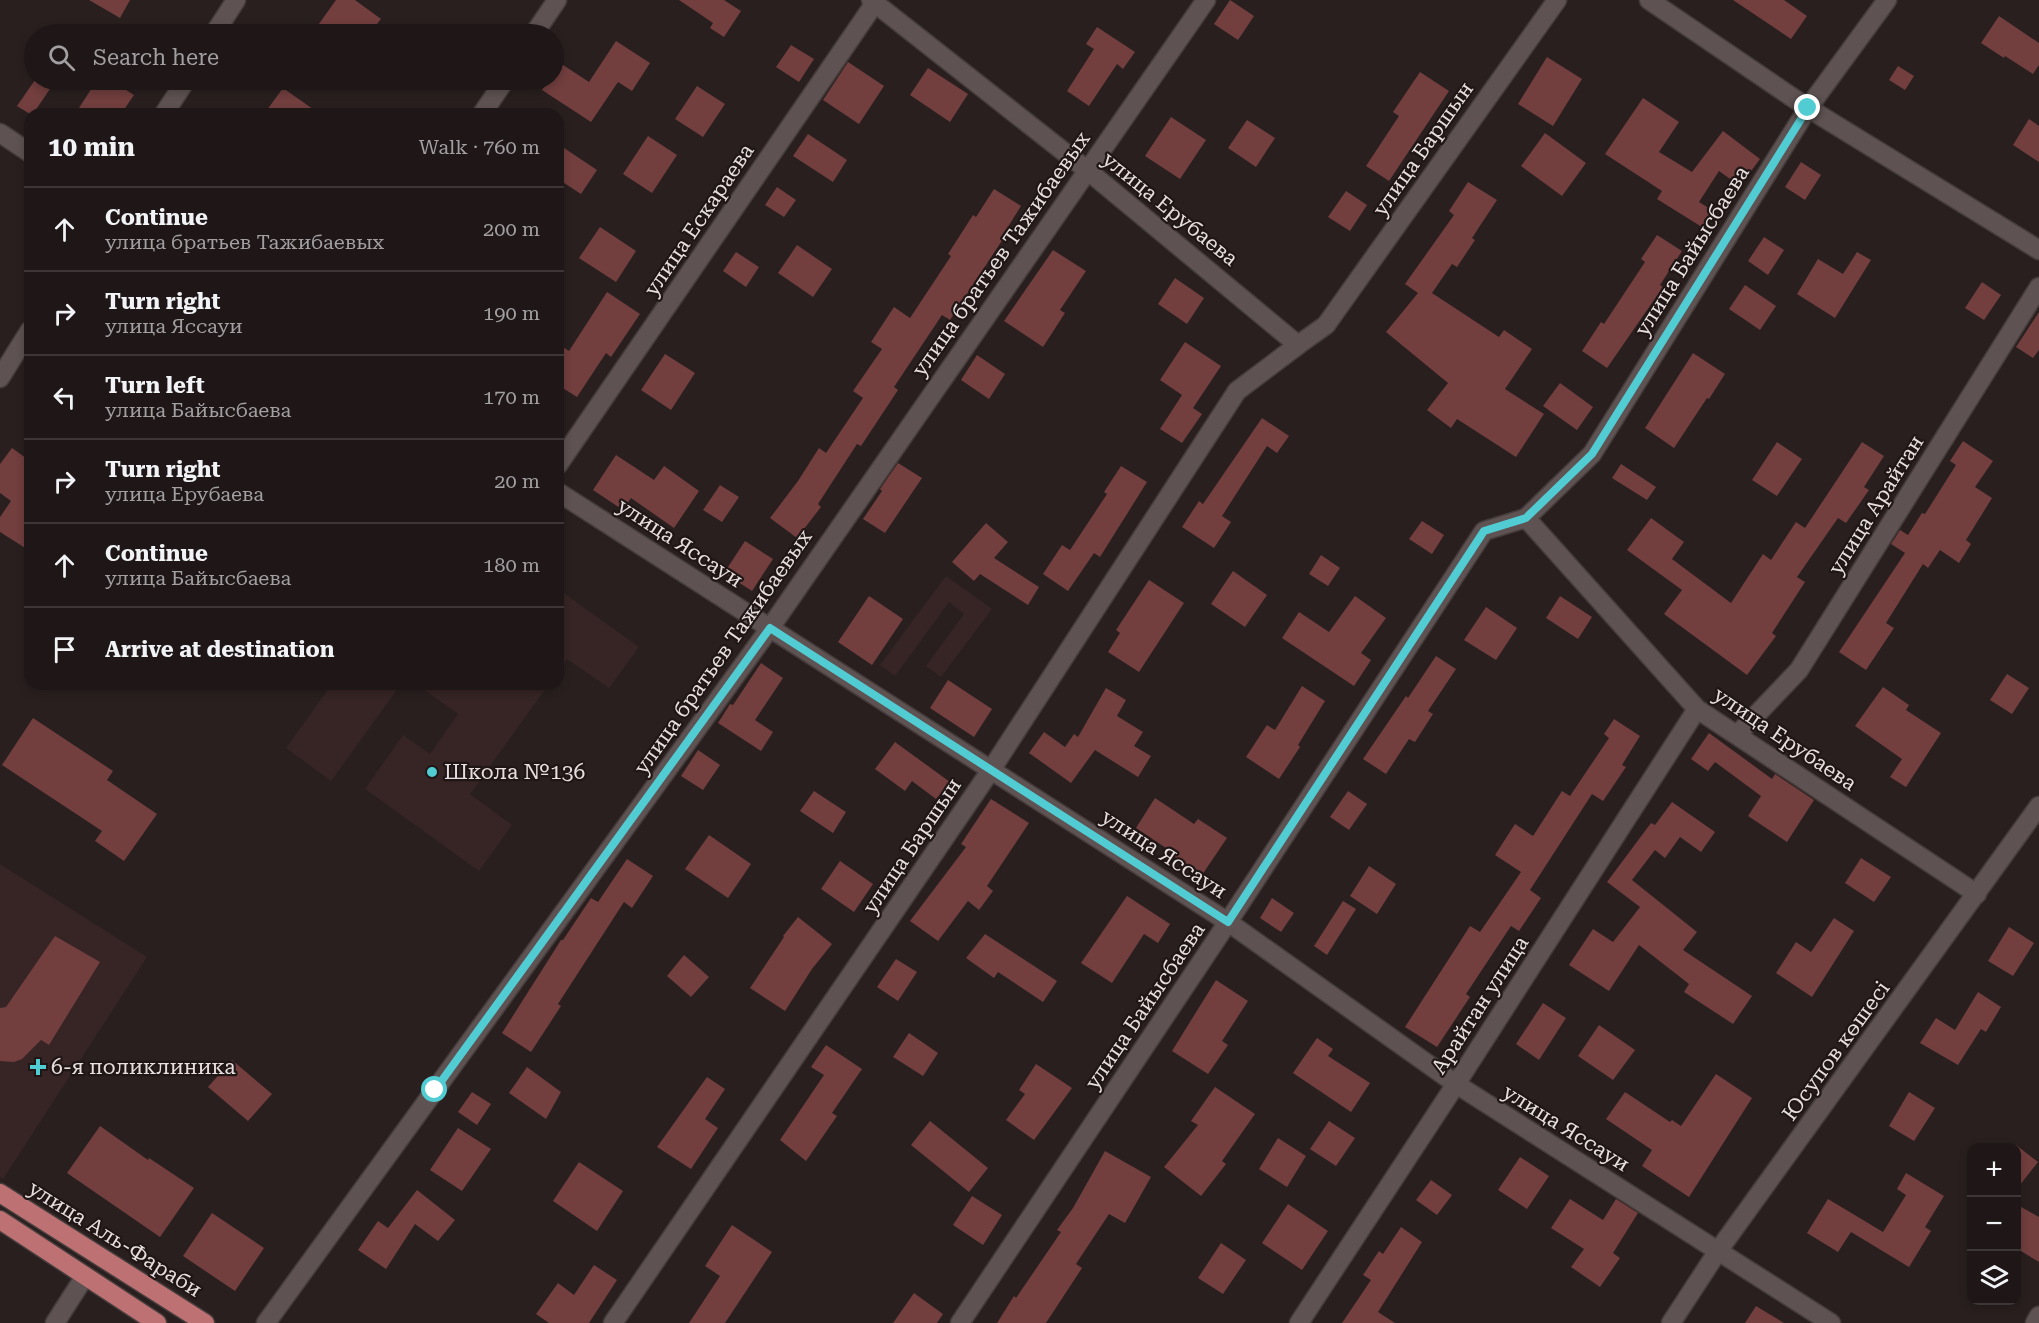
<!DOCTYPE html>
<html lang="en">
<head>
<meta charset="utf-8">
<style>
	body { margin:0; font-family:"Roboto Serif",serif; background:#272020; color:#f1f3f6 }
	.controls { position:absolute; right:18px; bottom:18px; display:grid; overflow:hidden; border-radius:12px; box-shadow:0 3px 9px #0003 }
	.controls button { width:54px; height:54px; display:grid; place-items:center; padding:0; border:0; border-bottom:2px solid #3c3636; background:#1f1717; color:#f1f3f6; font:30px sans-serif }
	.stop { position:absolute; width:18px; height:18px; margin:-14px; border:4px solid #51ccd3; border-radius:50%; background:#fff }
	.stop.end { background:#51ccd3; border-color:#fff; box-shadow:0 2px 6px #0008 }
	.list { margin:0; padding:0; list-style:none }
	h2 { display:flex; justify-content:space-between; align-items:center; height:78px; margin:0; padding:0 24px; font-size:26px }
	h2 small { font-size:20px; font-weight:400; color:#a19fa1 }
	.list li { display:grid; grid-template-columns:39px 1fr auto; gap:18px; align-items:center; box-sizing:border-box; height:84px; padding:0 24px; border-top:2px solid #3c3636 }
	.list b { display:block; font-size:22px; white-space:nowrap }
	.list p { margin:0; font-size:20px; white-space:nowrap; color:#a19fa1 }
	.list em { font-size:20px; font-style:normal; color:#a19fa1 }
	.icon { flex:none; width:33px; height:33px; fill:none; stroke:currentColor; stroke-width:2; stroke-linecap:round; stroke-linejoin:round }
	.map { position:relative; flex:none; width:2039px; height:1323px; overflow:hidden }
	.search { position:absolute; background:#1f1717; box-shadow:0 3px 9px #0003; left:24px; top:24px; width:540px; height:66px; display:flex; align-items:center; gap:15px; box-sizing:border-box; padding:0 21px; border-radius:33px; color:#a19fa1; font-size:22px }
	.panel { position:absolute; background:#1f1717; box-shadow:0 3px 9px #0003; left:24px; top:108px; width:540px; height:582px; border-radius:18px }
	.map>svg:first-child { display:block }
	.built { fill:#362524 }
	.building { fill:#723e3e }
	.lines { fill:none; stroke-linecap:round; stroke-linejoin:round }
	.minor-casing { stroke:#453c3c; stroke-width:21 }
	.major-casing { stroke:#453c3c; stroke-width:21 }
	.minor { stroke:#5e5252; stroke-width:18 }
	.major { stroke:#be7172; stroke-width:18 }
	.route { stroke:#51ccd3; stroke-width:8 }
	.poi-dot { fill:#51ccd3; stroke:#1f1615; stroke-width:2 }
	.labels { text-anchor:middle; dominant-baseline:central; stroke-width:4.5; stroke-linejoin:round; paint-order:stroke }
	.street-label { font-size:21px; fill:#e7dfdf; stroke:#1f1615 }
	.poi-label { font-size:21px; fill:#e7dfdf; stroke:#1f1615; text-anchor:start }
</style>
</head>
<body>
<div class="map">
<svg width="2039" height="1323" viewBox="0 0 2039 1323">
	<rect width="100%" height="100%" fill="#291f1f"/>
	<g class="built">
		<polygon points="946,576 992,609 941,677 926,666 964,614 949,602 895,676 880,665"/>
		<polygon points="558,589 639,647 609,688 567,659 558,671"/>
		<polygon points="332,684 401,684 331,781 286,748"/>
		<polygon points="416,684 549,684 470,794 512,825 479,871 365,789 403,735 430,754 458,714"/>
		<polygon points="0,864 147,957 3,1179 0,1177"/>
	</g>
	<g class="building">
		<polygon points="89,0 130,0 120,18"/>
		<polygon points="336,0 355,0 381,19 369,34 325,34 316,28"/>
		<polygon points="679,0 724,0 741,11 724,37 710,28 713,23"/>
		<polygon points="1230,0 1254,16 1238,40 1214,24"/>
		<polygon points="1733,0 1784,0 1807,16 1791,39"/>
		<polygon points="1999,16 2039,43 2039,65 2033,74 2005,56 2004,58 1981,43"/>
		<polygon points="1097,27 1135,52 1123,69 1117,64 1089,106 1067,91 1094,49 1086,44"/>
		<polygon points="616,41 650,63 632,91 618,82 591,122 542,90 549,80 554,80 554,73 560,63 589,82"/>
		<polygon points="791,45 814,59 799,82 776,67"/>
		<polygon points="1547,57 1582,79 1553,126 1518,104"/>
		<polygon points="848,62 884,86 859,124 823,100"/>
		<polygon points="1898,66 1914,76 1905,90 1889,80"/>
		<polygon points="928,68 968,94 950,122 910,95"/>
		<polygon points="1420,72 1449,91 1389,181 1366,166 1399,116 1393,112"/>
		<polygon points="35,80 56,80 33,114 30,114 17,106"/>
		<polygon points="97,80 110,80 134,95 121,114 88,114 79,108"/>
		<polygon points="697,86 725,104 703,137 675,119"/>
		<polygon points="283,88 320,114 264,114"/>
		<polygon points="1643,98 1679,122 1659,152 1692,172 1723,131 1760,159 1740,186 1719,171 1699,202 1715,212 1705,229 1657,199 1662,191 1605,154"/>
		<polygon points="1171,117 1206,140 1180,179 1145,156"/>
		<polygon points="2029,119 2039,126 2039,162 2013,145"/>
		<polygon points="1247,120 1275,138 1256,167 1228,148"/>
		<polygon points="1545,133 1586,163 1562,196 1521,166"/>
		<polygon points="808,134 847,160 833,182 793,156"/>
		<polygon points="648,136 677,155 652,193 623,174"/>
		<polygon points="558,144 597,170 581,194 558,179"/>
		<polygon points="1801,162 1821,175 1805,200 1785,187"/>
		<polygon points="1468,182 1497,200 1472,238 1475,240 1457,267 1452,264 1432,293 1499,337 1504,330 1532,349 1505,389 1544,414 1516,457 1457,419 1451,428 1427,410 1448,383 1386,332 1418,293 1405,284 1454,215 1449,211"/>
		<polygon points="777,187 796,200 784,217 765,205"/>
		<polygon points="994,189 1021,206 1003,235 1005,236 950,320 942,315 894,387 898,390 861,446 857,444 818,504 821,507 797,538 770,518 798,481 819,448 826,453 863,398 853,391 882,349 871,342 894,307 910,318 951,256 948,254 973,215 976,217"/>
		<polygon points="1346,191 1367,205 1350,231 1328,217"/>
		<polygon points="600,227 636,251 616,282 579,258"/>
		<polygon points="1657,235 1682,251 1660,285 1663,287 1607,368 1582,351 1601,322 1604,324 1645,262 1641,259"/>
		<polygon points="1764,237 1784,250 1768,275 1748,261"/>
		<polygon points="797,245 832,269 813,297 778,273"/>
		<polygon points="1053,250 1086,271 1060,310 1065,313 1043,347 1004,321"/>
		<polygon points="736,252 759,267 746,287 723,271"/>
		<polygon points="1857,252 1871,260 1835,318 1797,294 1818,259 1843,274"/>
		<polygon points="1175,278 1204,298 1187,324 1158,304"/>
		<polygon points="1982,282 2001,295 1984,320 1965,308"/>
		<polygon points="1745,285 1776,306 1760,330 1729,309"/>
		<polygon points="607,292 640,314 611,357 606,353 577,397 558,385 558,344 569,351"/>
		<polygon points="2039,312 2039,350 2033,358 2016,347"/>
		<polygon points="1185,342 1221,366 1193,408 1202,414 1182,443 1160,429 1182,395 1160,380"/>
		<polygon points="1693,353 1725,374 1709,399 1707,398 1674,448 1645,428"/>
		<polygon points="665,354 695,373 671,410 641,390"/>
		<polygon points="977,355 1005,374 989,399 961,380"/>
		<polygon points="1560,383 1593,407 1577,430 1543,406"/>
		<polygon points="1262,418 1289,436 1277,453 1267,446 1222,516 1231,522 1214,548 1182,527 1199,501 1203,504"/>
		<polygon points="1963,441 1993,461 1975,487 1992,498 1966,540 1971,544 1959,563 1940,550 1928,568 1923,564 1886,623 1894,628 1866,670 1839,652 1905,553 1891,544 1900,530 1908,535 1922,513 1925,514 1956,465 1950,461"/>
		<polygon points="1777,442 1802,459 1777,496 1752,480"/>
		<polygon points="1862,442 1884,456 1864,487 1869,490 1846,523 1838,518 1797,577 1805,582 1772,633 1776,636 1747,675 1664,614 1682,590 1627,550 1651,518 1684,542 1672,559 1731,603 1763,554 1771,560 1796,522 1805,528"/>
		<polygon points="12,448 30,461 30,551 0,532 0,517 11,501 0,493 0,464"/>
		<polygon points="616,455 654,480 664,466 699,491 674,528 631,498 623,510 593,490"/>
		<polygon points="898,463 922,478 885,533 863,519 882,491 880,489"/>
		<polygon points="1621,464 1656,487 1647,500 1612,478"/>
		<polygon points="1121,466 1147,482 1100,557 1094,553 1068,591 1043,574 1062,545 1070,550 1107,494 1104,492"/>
		<polygon points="720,485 739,497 722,522 703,510"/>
		<polygon points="1422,521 1444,535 1432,554 1409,539"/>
		<polygon points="986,523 1008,542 994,558 1039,587 1028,605 980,574 974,581 952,562"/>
		<polygon points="745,541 773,559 752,591 724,573"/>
		<polygon points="1321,555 1340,568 1328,586 1309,574"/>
		<polygon points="1233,571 1267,595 1245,627 1211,604"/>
		<polygon points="1149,580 1184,603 1139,672 1108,652 1120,633 1116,630"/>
		<polygon points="869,596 903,619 872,665 838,642"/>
		<polygon points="1355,596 1386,618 1361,653 1371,660 1354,686 1282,638 1299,612 1329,632"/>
		<polygon points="1560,596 1592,617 1578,639 1546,618"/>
		<polygon points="1486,607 1517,628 1496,660 1464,640"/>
		<polygon points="1436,656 1456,669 1428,711 1433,714 1415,742 1409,739 1386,774 1363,759 1406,696 1408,698"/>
		<polygon points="761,663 783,678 755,720 773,732 761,751 718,723 730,704 733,705"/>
		<polygon points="2007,674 2029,688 2012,714 1990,700"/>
		<polygon points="948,680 992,709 974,737 930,708"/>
		<polygon points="1302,686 1325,701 1298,745 1300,747 1279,779 1246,757 1267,725 1275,730"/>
		<polygon points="1883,687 1909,705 1906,710 1941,733 1906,787 1890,777 1902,759 1855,726"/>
		<polygon points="1106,688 1126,700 1117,716 1143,732 1134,746 1151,756 1138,777 1095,750 1071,783 1029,753 1044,732 1065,747 1074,734 1078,737"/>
		<polygon points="33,718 113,771 107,780 157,814 124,861 95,841 102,831 2,765"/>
		<polygon points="1614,719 1640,736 1622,765 1626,767 1603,801 1592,794 1530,890 1541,898 1519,931 1511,926 1466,994 1470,997 1437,1047 1405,1027 1470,926 1480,932 1521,872 1495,855 1515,824 1533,836 1562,791 1570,796 1609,738 1604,734"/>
		<polygon points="1709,733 1772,779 1775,774 1814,800 1787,842 1748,816 1761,796 1715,762 1708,771 1691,759"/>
		<polygon points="895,742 950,782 936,799 912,781 905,791 875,769"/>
		<polygon points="698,750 720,765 703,790 681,776"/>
		<polygon points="814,791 846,812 833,833 800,811"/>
		<polygon points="1348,791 1367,804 1349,830 1330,817"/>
		<polygon points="1155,798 1194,824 1198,819 1227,838 1202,875 1173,856 1175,854 1136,828"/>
		<polygon points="991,799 1029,823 987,886 993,891 979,910 968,901 938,941 910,921 966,847 961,844"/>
		<polygon points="1672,802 1715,832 1701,852 1680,837 1665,858 1655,850 1632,880 1697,932 1683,950 1752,996 1733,1024 1684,992 1689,984 1639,945 1609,991 1569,965 1593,929 1613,942 1640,907 1607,882 1651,823 1655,825"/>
		<polygon points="709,835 751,864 728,898 685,869"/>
		<polygon points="1861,858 1891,877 1874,902 1845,883"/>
		<polygon points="627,859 653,876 632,908 624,902 558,1004 561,1006 531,1052 502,1033 561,940 563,940 591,898 598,902"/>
		<polygon points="840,861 873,884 854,912 821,889"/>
		<polygon points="1369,866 1396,884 1377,914 1350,896"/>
		<polygon points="1127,896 1170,924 1158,943 1144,934 1112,983 1081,963"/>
		<polygon points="1272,898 1294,913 1281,932 1260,918"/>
		<polygon points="1343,901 1356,909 1327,955 1314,946"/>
		<polygon points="798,917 832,944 812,969 785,1011 750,988 784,937 783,936"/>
		<polygon points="1834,918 1854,931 1812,997 1776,973 1796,942 1811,952"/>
		<polygon points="2009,927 2034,943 2013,976 1988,961"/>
		<polygon points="985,934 1057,981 1043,1002 998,972 994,978 966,958"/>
		<polygon points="55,936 100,962 49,1045 41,1040 22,1059 14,1062 0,1061 0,1008 6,1007"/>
		<polygon points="684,955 709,977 691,997 667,976"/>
		<polygon points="896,959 917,972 898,1001 877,987"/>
		<polygon points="1216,980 1248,1001 1222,1041 1228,1045 1208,1074 1172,1051"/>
		<polygon points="1978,992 2001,1007 1986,1032 1981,1029 1958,1065 1920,1043 1936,1018 1955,1030"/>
		<polygon points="1543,1003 1566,1018 1539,1060 1516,1044"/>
		<polygon points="1599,1025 1635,1050 1613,1080 1578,1056"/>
		<polygon points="909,1033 938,1053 923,1076 893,1057"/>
		<polygon points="1317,1038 1333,1049 1328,1056 1370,1083 1351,1112 1293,1073"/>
		<polygon points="826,1045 862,1069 832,1113 837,1116 806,1161 780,1140 824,1075 811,1067"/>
		<polygon points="232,1060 272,1094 248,1121 208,1087"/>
		<polygon points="1036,1064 1072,1088 1034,1140 1006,1120 1025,1094 1019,1090"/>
		<polygon points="527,1067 561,1092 546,1119 509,1093"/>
		<polygon points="1716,1074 1752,1098 1689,1197 1642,1166 1652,1150 1606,1119 1625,1092 1670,1122 1672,1120 1681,1126"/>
		<polygon points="707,1077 725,1089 705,1119 718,1128 691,1169 657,1147"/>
		<polygon points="1215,1087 1255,1114 1222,1161 1226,1164 1201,1196 1164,1167 1198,1125 1191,1121"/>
		<polygon points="472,1092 491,1104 477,1125 458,1112"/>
		<polygon points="1909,1092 1935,1108 1914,1141 1889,1126"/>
		<polygon points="930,1121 988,1168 969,1192 911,1145"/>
		<polygon points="1329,1121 1355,1138 1336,1166 1310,1149"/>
		<polygon points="100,1126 148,1160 149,1158 194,1188 160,1237 67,1173"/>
		<polygon points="458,1128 491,1149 462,1191 430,1170"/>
		<polygon points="1278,1138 1306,1156 1287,1187 1259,1169"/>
		<polygon points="2016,1145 2038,1162 2016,1190"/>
		<polygon points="1105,1151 1151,1177 1125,1223 1109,1214 1076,1264 1082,1268 1046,1323 997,1323 1014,1296 1016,1298 1061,1232 1057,1230 1073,1208"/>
		<polygon points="1520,1157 1549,1176 1527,1209 1498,1190"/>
		<polygon points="579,1162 623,1191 597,1231 553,1201"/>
		<polygon points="1906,1173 1944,1196 1925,1227 1931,1231 1909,1267 1851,1232 1838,1252 1807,1233 1828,1199 1883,1232 1906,1195 1897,1189"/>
		<polygon points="1431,1180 1452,1195 1437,1215 1416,1200"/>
		<polygon points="417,1190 455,1220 438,1241 415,1224 386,1269 358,1250 378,1221 388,1228"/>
		<polygon points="972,1196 1002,1215 983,1245 953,1225"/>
		<polygon points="1570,1199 1603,1220 1616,1199 1638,1213 1613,1253 1620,1258 1600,1287 1571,1267 1584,1249 1551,1228"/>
		<polygon points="1288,1204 1328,1231 1302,1270 1262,1243"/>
		<polygon points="2016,1204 2039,1217 2039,1262 2016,1248"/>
		<polygon points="212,1213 264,1248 235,1291 183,1256"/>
		<polygon points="732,1225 772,1252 725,1323 689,1323 720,1276 705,1266"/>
		<polygon points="1401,1227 1422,1242 1378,1312 1395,1323 1342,1323 1371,1280 1363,1275 1379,1251 1383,1254"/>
		<polygon points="1221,1243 1246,1260 1223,1294 1198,1278"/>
		<polygon points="594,1265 617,1280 589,1323 549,1323 536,1314 558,1283 574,1295"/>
		<polygon points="914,1293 943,1314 937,1323 893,1323"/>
		<polygon points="1756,1306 1784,1323 1745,1323"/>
	</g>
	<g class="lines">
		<defs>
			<g id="minor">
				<polyline points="871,0 1087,170 1298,345 1326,325 1557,0"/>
				<polyline points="1649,0 1808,108 2039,250"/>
				<polyline points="214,34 236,0"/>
				<polyline points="534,34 557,0"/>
				<polyline points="164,114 186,80"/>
				<polyline points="482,114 505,80"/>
				<polyline points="0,133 30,153"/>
				<polyline points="0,378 30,330"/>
				<polyline points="558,465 877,0"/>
				<polyline points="558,492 1228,922 1456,1084 1831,1323"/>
				<polyline points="1526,518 1592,454 1808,108 1887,0"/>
				<polyline points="1737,735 1799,670 2039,287"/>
				<polyline points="55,1323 85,1276"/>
				<polyline points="266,1323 770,628 1206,0"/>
				<polyline points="613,1323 991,770 1237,391 1298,345"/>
				<polyline points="960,1323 1228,922 1484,531 1526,518 1697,709 1977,894"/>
				<polyline points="1299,1323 1456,1084 1697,709"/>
				<polyline points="1671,1323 1718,1251 2039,806"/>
				<polyline points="2035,1323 2039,1316"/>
			</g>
			<g id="major">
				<polyline points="0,1193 205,1323"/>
				<polyline points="0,1220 157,1323"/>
			</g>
		</defs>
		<use href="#minor" class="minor-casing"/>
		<use href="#major" class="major-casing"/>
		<use href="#minor" class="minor"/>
		<use href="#major" class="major"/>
	</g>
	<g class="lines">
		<polyline class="route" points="435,1090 770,628 1228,922 1484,531 1526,518 1592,454 1808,108"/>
	</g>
	<g class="poi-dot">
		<circle cx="432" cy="772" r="6"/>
		<path d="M35 1058h6v6h6v6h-6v6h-6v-6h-6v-6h6z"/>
	</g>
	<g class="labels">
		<g class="street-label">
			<text transform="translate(1423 149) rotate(-55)">улица Баршын</text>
			<text transform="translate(1170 209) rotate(39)">улица Ерубаева</text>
			<text transform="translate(699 220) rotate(-56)">улица Ескараева</text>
			<text transform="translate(1692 251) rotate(-58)">улица Байысбаева</text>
			<text transform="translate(1001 254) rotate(-55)">улица братьев Тажибаевых</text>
			<text transform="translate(1876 505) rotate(-58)">улица Арайтан</text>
			<text transform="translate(680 543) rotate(33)">улица Яссауи</text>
			<text transform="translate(723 652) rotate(-55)">улица братьев Тажибаевых</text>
			<text transform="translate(1785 739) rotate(34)">улица Ерубаева</text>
			<text transform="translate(912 846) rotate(-56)">улица Баршын</text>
			<text transform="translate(1164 854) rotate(33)">улица Яссауи</text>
			<text transform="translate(1480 1005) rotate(-57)">Арайтан улица</text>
			<text transform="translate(1145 1006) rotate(-56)">улица Байысбаева</text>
			<text transform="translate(1836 1051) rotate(-54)">Юсупов көшесі</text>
			<text transform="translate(1566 1128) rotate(32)">улица Яссауи</text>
			<text transform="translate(115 1239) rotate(32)">улица Аль-Фараби</text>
		</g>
		<g class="poi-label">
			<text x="444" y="772">Школа №136</text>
			<text x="51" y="1067">6-я поликлиника</text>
		</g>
	</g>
</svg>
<div class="controls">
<button>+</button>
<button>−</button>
<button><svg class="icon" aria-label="layers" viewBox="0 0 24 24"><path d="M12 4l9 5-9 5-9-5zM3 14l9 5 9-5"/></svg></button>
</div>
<div class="stop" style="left:435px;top:1090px"></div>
<div class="stop end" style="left:1808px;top:108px"></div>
<div class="search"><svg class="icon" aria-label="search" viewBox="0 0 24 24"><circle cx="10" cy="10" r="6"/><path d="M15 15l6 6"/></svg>Search here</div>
<section class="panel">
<h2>10 min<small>Walk · 760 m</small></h2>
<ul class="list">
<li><svg class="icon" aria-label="ahead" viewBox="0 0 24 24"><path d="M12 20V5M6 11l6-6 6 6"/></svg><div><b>Continue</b><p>улица братьев Тажибаевых</p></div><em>200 m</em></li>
<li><svg class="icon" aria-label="right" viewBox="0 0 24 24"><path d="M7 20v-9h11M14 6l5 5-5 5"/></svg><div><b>Turn right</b><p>улица Яссауи</p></div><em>190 m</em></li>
<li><svg class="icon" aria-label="left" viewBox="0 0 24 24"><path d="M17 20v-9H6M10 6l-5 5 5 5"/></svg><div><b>Turn left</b><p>улица Байысбаева</p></div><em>170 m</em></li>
<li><svg class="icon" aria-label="right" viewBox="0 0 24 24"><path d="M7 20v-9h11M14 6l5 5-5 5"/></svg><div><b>Turn right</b><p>улица Ерубаева</p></div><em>20 m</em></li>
<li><svg class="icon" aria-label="ahead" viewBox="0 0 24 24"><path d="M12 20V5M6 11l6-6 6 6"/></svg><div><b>Continue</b><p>улица Байысбаева</p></div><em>180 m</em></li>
<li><svg class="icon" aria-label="arrive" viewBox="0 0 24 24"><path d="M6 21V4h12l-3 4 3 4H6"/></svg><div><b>Arrive at destination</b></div></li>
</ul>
</section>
</div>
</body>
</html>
